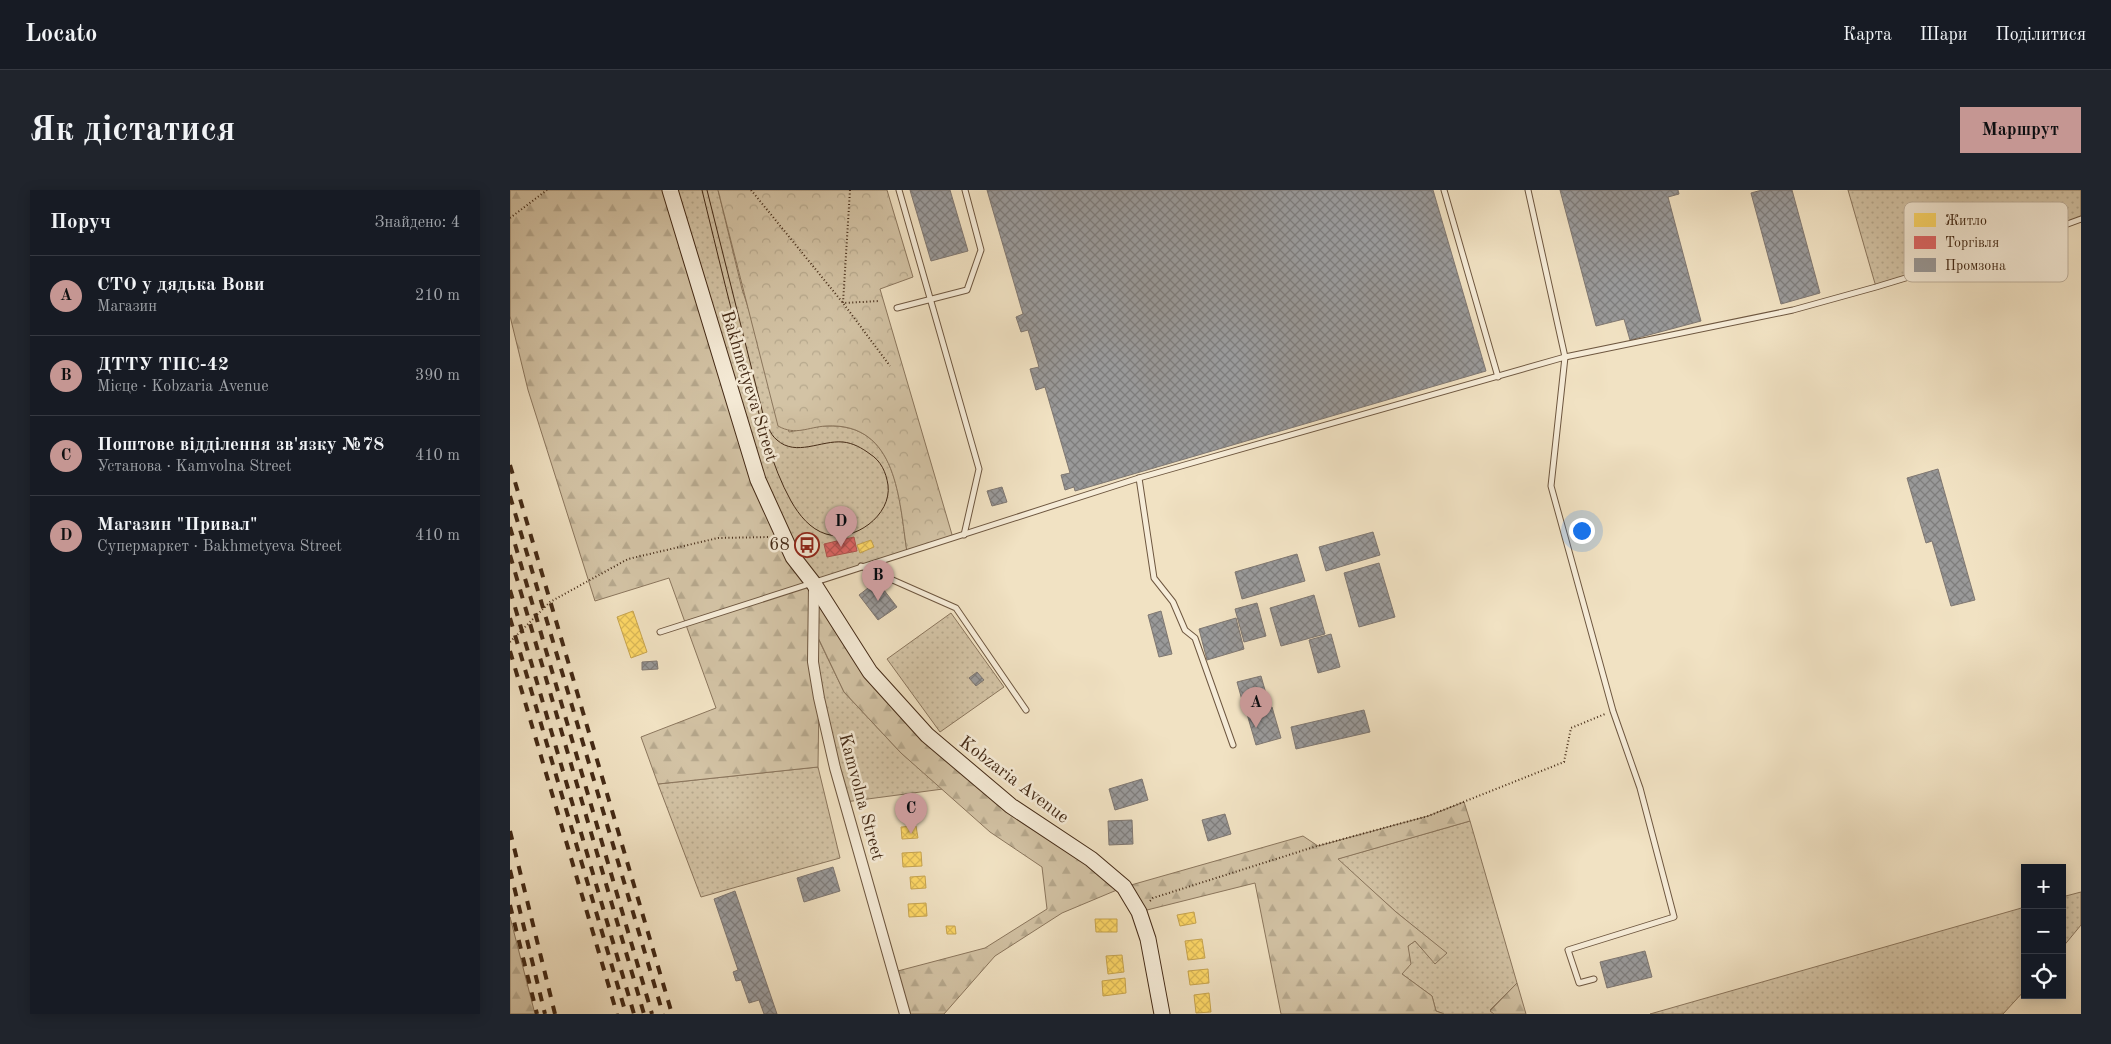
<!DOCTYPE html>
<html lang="uk">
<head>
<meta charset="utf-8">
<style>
	body { margin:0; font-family:"Old Standard TT",serif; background:#20242c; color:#f1f3f6 }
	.controls { position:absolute; right:15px; bottom:15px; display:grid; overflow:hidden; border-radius:0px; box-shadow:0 2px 12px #0003 }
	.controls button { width:45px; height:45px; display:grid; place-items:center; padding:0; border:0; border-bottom:1px solid #363941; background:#171b24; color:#f1f3f6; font:25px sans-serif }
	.you { position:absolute; left:1071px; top:340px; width:18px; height:18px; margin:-12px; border:4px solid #fff; border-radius:50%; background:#1a73e8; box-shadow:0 0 0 8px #1a73e833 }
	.badge { display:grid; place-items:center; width:32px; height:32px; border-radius:50%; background:#c59692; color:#111; font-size:16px; font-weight:700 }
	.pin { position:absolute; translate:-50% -41px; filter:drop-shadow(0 1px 2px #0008) }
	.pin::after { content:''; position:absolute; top:26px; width:18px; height:15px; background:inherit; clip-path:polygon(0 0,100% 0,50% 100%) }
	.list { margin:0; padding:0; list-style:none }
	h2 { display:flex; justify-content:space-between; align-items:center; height:65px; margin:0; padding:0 20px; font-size:21px }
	h2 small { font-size:16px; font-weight:400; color:#9ea1a6 }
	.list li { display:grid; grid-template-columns:32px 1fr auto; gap:15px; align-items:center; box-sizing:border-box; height:80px; padding:0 20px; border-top:1px solid #363941 }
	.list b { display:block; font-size:19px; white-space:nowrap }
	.list p { margin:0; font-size:16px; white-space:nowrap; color:#9ea1a6 }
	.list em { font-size:16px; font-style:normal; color:#9ea1a6 }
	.icon { flex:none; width:28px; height:28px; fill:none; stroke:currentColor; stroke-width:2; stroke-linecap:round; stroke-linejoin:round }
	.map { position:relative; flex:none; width:1571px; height:824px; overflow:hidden; border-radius:0px }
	header { display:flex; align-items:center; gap:30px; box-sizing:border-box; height:70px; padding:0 25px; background:#171b24; border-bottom:1px solid #363941 }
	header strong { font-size:24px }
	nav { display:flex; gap:28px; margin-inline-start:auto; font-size:18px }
	.intro { display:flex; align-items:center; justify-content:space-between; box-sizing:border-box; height:120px; padding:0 30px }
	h1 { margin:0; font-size:35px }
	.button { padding:12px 22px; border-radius:0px; background:#c59692; color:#111; font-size:18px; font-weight:700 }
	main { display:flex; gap:30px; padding:0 30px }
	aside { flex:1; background:#171b24; border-radius:0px; box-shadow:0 2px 12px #0003 }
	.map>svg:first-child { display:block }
	.grass { fill:url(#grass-dots); stroke:#8b765d }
	.forest { fill:url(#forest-firs); stroke:#8b765d }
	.park { fill:url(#park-crowns); stroke:#8b765d }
	.homes { fill:url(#homes-cross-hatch); stroke:#c7a44e }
	.shops { fill:url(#shops-cross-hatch); stroke:#b1544e }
	.industry { fill:url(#industry-cross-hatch); stroke:#7f7771 }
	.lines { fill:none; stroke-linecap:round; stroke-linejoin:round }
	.lane-casing { stroke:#6e5740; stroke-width:7 }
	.street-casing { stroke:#6e5740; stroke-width:12 }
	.secondary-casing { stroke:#432915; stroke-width:17 }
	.path { stroke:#432915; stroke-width:2; stroke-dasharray:1 2.5; stroke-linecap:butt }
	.lane { stroke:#f6ecd8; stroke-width:5 }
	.street { stroke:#f6ecd8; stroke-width:10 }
	.secondary { stroke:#f6ecd8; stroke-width:15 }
	.tram { stroke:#432915; stroke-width:1 }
	.rail { stroke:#432915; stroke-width:4; stroke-dasharray:9 9; stroke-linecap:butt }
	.labels { text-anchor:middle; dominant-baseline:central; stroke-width:5; stroke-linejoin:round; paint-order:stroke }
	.street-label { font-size:18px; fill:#432915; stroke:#f6ecd8 }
	.poi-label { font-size:18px; fill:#432915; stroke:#f6ecd8; text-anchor:end }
	.key { fill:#f6ecd8; stroke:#c0b29e; stroke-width:1 }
	.key-label { font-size:14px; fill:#432915 }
</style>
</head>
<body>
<header>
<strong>Locato</strong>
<nav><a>Карта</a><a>Шари</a><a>Поділитися</a></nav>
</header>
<div class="intro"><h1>Як дістатися</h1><a class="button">Маршрут</a></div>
<main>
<aside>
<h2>Поруч<small>Знайдено: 4</small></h2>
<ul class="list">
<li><span class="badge">A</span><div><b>СТО у дядька Вови</b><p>Магазин</p></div><em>210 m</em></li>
<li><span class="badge">B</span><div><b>ДТТУ ТПС-42</b><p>Місце · Kobzaria Avenue</p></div><em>390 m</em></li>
<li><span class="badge">C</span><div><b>Поштове відділення зв'язку №78</b><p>Установа · Kamvolna Street</p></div><em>410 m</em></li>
<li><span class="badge">D</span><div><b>Магазин &quot;Привал&quot;</b><p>Супермаркет · Bakhmetyeva Street</p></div><em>410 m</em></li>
</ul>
</aside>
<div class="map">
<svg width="1571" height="824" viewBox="0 0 1571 824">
	<defs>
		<pattern id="grass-dots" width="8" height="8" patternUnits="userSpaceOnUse" patternTransform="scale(1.25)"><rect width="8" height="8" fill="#d3c3a5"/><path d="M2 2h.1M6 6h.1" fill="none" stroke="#b6a88d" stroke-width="1.8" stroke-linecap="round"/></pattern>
		<pattern id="forest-firs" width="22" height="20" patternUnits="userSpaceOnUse" patternTransform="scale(1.25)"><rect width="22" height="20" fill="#d3c3a5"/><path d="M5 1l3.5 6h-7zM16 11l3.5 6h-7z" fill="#b6a88d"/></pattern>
		<pattern id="park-crowns" width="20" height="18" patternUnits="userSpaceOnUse" patternTransform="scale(1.25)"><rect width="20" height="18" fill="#d3c3a5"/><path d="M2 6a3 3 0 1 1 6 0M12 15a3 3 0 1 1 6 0" fill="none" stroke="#b6a88d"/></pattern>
		<pattern id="homes-cross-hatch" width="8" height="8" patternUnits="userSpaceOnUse" patternTransform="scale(1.25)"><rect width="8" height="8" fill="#ffd966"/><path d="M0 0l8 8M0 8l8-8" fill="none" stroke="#dcba58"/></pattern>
		<pattern id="shops-cross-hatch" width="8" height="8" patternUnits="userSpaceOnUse" patternTransform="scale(1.25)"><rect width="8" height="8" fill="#e06666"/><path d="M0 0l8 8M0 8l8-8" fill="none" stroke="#b75453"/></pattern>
		<pattern id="industry-cross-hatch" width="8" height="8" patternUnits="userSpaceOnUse" patternTransform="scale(1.25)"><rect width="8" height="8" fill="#999"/><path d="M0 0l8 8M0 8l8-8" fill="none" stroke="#7e7d7c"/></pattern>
	</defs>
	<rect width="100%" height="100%" fill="#f1e2c3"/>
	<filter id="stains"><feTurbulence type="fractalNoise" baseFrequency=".004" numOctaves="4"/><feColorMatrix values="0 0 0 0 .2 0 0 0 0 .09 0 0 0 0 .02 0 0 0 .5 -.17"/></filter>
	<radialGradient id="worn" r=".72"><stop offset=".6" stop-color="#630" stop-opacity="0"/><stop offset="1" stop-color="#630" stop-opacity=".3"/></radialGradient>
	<g class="grass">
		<path d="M159,0H208L232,99L279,242C291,240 305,236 317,236C388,233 389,310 397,362L304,394L256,310Z"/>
		<polygon points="1338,0 1571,0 1571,29 1481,62 1366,97"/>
		<polygon points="441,423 494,497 430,542 377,469"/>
		<polygon points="303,438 334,502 391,563 433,599 335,612 309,508"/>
		<polygon points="308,577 330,668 191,707 148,594"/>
		<polygon points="960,631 1007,793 980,820 984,824 934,824 926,821 922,806 892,784 898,756 905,751 925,773 936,763 886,722 827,669"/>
		<polygon points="1571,702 1571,735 1552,758 1552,707"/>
		<polygon points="1515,717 1515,800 1493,824 1140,824"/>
	</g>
	<g class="forest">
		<polygon points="0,0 159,0 251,299 360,482 417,545 614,697 793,646 808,656 918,626 954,612 960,631 828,669 886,722 937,763 925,774 905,751 898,756 901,774 892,784 922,806 926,821 934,824 771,824 745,693 629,722 614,697 552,723 485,766 434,824 395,824 384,782 475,758 537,719 532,677 480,642 391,563 334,502 304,439 309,508 308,577 148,594 131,547 206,518 159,388 85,411 18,200 0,126"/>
		<polygon points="0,727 25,824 0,824"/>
		<polygon points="1007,793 1016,824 984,824 980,821"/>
	</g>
	<path class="park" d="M208,0H377L403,87L370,99L443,348L397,362C389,311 388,232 316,236C298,237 286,246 268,236Z"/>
	<g class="homes">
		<polygon points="361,350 364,357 350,363 347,355"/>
		<polygon points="123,421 137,462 121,468 107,427"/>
		<polygon points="406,636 408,648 392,649 391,637"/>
		<polygon points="411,662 412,676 393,677 392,663"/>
		<polygon points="415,686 416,698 401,699 400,687"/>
		<polygon points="416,713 417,726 399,727 398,714"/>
		<polygon points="684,722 686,733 670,736 667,725"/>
		<polygon points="585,729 607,729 607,742 586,742"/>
		<polygon points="436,736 445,736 446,744 437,744"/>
		<polygon points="692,749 695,768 678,770 675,751"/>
		<polygon points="612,765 614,782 598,784 596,766"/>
		<polygon points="698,779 699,793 680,795 678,781"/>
		<polygon points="615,788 616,803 593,806 592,791"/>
		<polygon points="699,803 701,822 686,823 684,805"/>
	</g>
	<polygon class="shops" points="344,347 347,361 317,367 314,354"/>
	<g class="industry">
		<polygon points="400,0 440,0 458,61 421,71"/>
		<polygon points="477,0 923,0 976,181 565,301 564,297 555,300 551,285 560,283 535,197 526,200 520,179 529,177 518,140 511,142 506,127 513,124"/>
		<polygon points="1050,0 1168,0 1169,4 1158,7 1191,131 1120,150 1114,129 1086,136"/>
		<polygon points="1252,0 1282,0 1310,103 1271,114 1241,3"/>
		<polygon points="1428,279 1465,410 1441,416 1422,351 1416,353 1397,288"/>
		<polygon points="492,297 497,312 482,316 477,301"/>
		<polygon points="863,342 870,365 816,381 809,357"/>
		<polygon points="787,364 795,391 732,409 725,382"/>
		<polygon points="869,373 885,427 849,437 834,383"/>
		<polygon points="367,391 387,417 368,430 349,405"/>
		<polygon points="804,405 815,444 771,456 760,418"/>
		<polygon points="747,413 756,446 734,452 725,419"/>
		<polygon points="651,421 662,464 649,467 638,425"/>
		<polygon points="726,428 734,459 697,470 689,439"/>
		<polygon points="821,444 830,477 808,483 799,450"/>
		<polygon points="147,471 148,479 132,480 132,472"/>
		<polygon points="467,482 474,490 466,496 459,488"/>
		<polygon points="751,486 759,514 735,521 727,492"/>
		<polygon points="762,517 771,548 746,555 737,524"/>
		<polygon points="854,520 860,542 786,559 781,537"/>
		<polygon points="632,589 638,610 605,620 599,599"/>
		<polygon points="715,624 721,644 698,651 692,630"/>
		<polygon points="622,630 623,654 599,655 598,631"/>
		<polygon points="323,677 330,701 294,712 287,688"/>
		<polygon points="225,701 267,824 254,824 249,810 239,813 231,790 226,791 223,782 228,780 204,709"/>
		<polygon points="1135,761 1142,787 1097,798 1090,772"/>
	</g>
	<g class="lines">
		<defs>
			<g id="lane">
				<polyline points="389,0 469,279 454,345"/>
				<polyline points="934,0 988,187"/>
				<polyline points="1018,0 1055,167 1041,296 1103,521 1130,598 1164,727 1058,760 1069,793 1084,789"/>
				<polyline points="387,118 457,100 471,60 455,0"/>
				<polyline points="629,288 644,388 663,412 675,440 685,448 723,555"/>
				<polyline points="351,376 446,418 516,520"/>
				<polyline points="150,442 629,288 1055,167 1283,120 1366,97 1481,62 1571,29"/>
			</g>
			<polyline id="street" points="304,395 303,472 309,508 325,578 395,824"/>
			<polyline id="secondary" points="160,0 248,290 283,367 304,394 360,482 417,545 501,616 581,669 614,697 629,722 638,749 652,824"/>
		</defs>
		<use href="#lane" class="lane-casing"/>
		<use href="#street" class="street-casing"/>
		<use href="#secondary" class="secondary-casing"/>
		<g class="path">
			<polyline points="241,0 333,113 380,176"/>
			<polyline points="340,0 333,113 370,111"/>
			<polyline points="0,28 37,0"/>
			<polyline points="0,452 40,412 118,369 208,348 260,347"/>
			<polyline points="640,711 643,708 807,656 918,626 1054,572 1061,538 1095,524"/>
		</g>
		<use href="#lane" class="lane"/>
		<use href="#street" class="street"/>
		<use href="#secondary" class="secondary"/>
		<path class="tram" d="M192,0C208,65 223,130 241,194C252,234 261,275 281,311C289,325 300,339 316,344C344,353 382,325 378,295C376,282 371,271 360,264C352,258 343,253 333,252C311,250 286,267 267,250C259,244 257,232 253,224L197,0"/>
		<g class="rail">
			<polyline points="0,275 162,824"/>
			<polyline points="0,306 153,824"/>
			<polyline points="0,337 142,824"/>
			<polyline points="0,365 134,824"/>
			<polyline points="0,400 124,824"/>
			<polyline points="0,428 116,824"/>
			<polyline points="0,461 107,824"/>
			<polyline points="0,641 45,824"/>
			<polyline points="0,680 35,824"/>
			<polyline points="0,715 27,824"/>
		</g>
	</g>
	<defs>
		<symbol id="bus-ring" viewBox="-11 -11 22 22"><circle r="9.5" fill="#f6ecd8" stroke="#8f2418" stroke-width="1.5"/><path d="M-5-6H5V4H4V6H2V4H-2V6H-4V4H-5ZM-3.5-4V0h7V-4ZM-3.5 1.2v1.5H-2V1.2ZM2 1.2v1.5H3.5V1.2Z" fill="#8f2418"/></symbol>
	</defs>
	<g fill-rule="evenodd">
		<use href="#bus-ring" x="283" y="341" width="28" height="28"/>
	</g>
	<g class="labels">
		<g class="street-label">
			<text transform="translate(239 196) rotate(73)">Bakhmetyeva Street</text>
			<text transform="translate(504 590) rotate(37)">Kobzaria Avenue</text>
			<text transform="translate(351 607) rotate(75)">Kamvolna Street</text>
		</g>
		<g class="poi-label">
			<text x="280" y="355">68</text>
		</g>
	</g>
	<rect x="1394" y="12" width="164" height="80" rx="8" class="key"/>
	<rect x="1404" y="23" width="22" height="14" fill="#ffd966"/>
	<rect x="1404" y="46" width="22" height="13" fill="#e06666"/>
	<rect x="1404" y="68" width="22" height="14" fill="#999"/>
	<g class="key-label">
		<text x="1435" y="35">Житло</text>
		<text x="1435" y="57">Торгівля</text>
		<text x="1435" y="80">Промзона</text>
	</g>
	<rect width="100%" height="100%" filter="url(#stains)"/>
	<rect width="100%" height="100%" fill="url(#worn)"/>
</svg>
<div class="controls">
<button>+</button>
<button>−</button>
<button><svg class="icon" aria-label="locate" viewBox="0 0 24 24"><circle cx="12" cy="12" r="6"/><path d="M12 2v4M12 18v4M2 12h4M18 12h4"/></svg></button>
</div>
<div class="you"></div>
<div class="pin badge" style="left:746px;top:538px">A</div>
<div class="pin badge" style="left:368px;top:411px">B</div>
<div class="pin badge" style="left:401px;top:644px">C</div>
<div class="pin badge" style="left:331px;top:357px">D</div>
</div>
</main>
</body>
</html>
